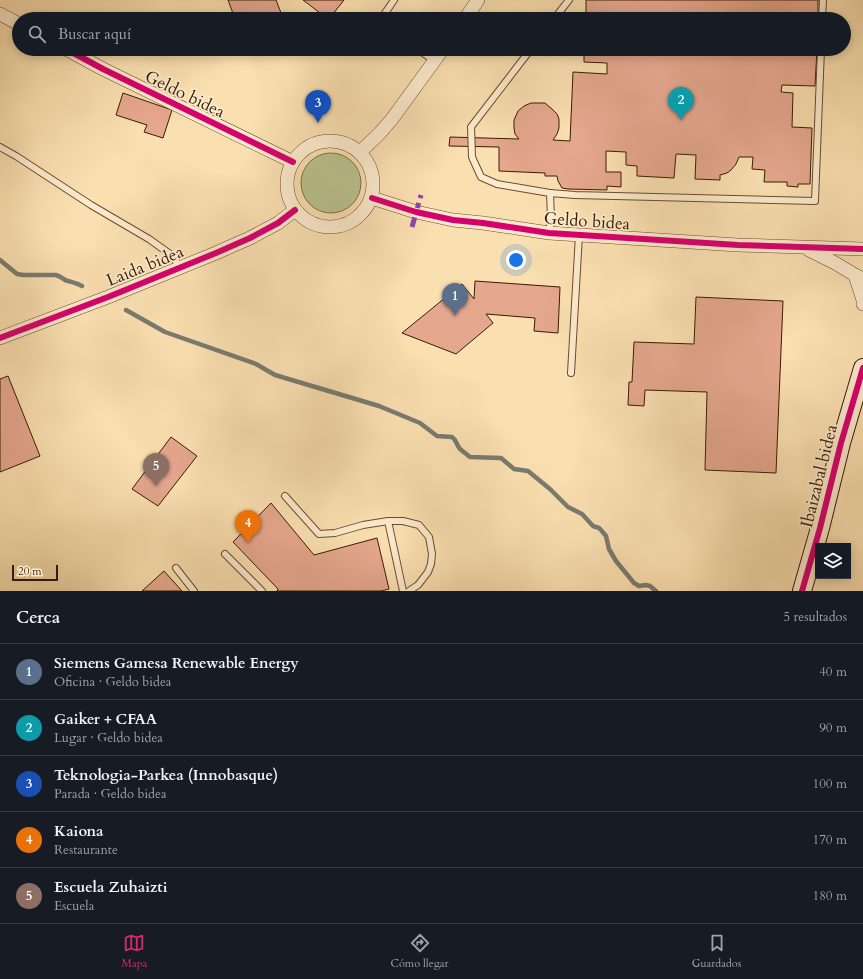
<!DOCTYPE html>
<html lang="es">
<head>
<meta charset="utf-8">
<style>
	body { margin:0; font-family:Cardo,serif; background:#20242c; color:#f1f3f6 }
	.controls { position:absolute; right:12px; bottom:12px; display:grid; overflow:hidden; border-radius:0px; box-shadow:0 2px 10px #0003 }
	.controls button { width:36px; height:36px; display:grid; place-items:center; padding:0; border:0; border-bottom:1px solid #363941; background:#171b24; color:#f1f3f6; font:20px sans-serif }
	.scale { position:absolute; left:12px; bottom:10px; width:46px; box-sizing:border-box; padding-left:4px; border:2px solid #391c02; border-top:0; font-size:11px; line-height:14px; white-space:nowrap; color:#391c02; -webkit-text-stroke:3px #fceacc; paint-order:stroke }
	.you { position:absolute; left:516px; top:260px; width:14px; height:14px; margin:-10px; border:3px solid #fff; border-radius:50%; background:#1a73e8; box-shadow:0 0 0 6px #1a73e833 }
	.badge { display:grid; place-items:center; width:26px; height:26px; border-radius:50%; background:#db2777; color:#fff; font-size:13px; font-weight:700 }
	.pin { position:absolute; translate:-50% -33px; filter:drop-shadow(0 1px 2px #0008) }
	.pin::after { content:''; position:absolute; top:21px; width:14px; height:12px; background:inherit; clip-path:polygon(0 0,100% 0,50% 100%) }
	.list { margin:0; padding:0; list-style:none }
	h2 { display:flex; justify-content:space-between; align-items:center; height:52px; margin:0; padding:0 16px; font-size:17px }
	h2 small { font-size:13px; font-weight:400; color:#9ea1a6 }
	.list li { display:grid; grid-template-columns:26px 1fr auto; gap:12px; align-items:center; box-sizing:border-box; height:56px; padding:0 16px; border-top:1px solid #363941 }
	.list b { display:block; font-size:15px; white-space:nowrap }
	.list p { margin:0; font-size:13px; white-space:nowrap; color:#9ea1a6 }
	.list em { font-size:13px; font-style:normal; color:#9ea1a6 }
	.icon { flex:none; width:22px; height:22px; fill:none; stroke:currentColor; stroke-width:2; stroke-linecap:round; stroke-linejoin:round }
	.map { position:relative; flex:none; width:863px; height:591px; overflow:hidden }
	.search { position:absolute; background:#171b24; box-shadow:0 2px 10px #0003; left:12px; right:12px; top:12px; height:44px; display:flex; align-items:center; gap:10px; box-sizing:border-box; padding:0 14px; border-radius:22px; color:#9ea1a6; font-size:15px }
	.sheet { height:332px; background:#171b24 }
	nav { display:flex; justify-content:space-around; align-items:center; box-sizing:border-box; height:56px; border-top:1px solid #363941; background:#171b24; font-size:11px; color:#9ea1a6 }
	nav a { display:grid; justify-items:center; gap:2px }
	nav .on { color:#db2777 }
	.map>svg:first-child { display:block }
	.green { fill:#bac28e; stroke:#7a6f48 }
	.lines { fill:none; stroke-linecap:round; stroke-linejoin:round }
	.stream { stroke:#797b6f; stroke-width:4.5 }
	.building { fill:#e5a78e; stroke:#391c02 }
	.lane-casing { stroke:#694d2e; stroke-width:8 }
	.street-casing { stroke:#694d2e; stroke-width:14 }
	.secondary-casing { stroke:#391c02; stroke-width:20 }
	.lane { stroke:#fceacc; stroke-width:6 }
	.street { stroke:#fceacc; stroke-width:13 }
	.secondary { stroke:#fceacc; stroke-width:18 }
	.quiet { stroke:#8e44ad; stroke-width:5; stroke-dasharray:10 5; stroke-linecap:butt }
	.cycleway-casing { stroke:#fceacc; stroke-width:8 }
	.cycleway { stroke:#d6006c; stroke-width:6 }
	.labels { text-anchor:middle; dominant-baseline:central; stroke-width:3.5; stroke-linejoin:round; paint-order:stroke }
	.street-label { font-size:17px; fill:#391c02; stroke:#fceacc }
</style>
</head>
<body>
<div class="map">
<svg width="863" height="591" viewBox="0 0 863 591">
	<rect width="100%" height="100%" fill="#fadfb0"/>
	<filter id="stains"><feTurbulence type="fractalNoise" baseFrequency=".005" numOctaves="4"/><feColorMatrix values="0 0 0 0 .2 0 0 0 0 .09 0 0 0 0 .02 0 0 0 .5 -.17"/></filter>
	<radialGradient id="worn" r=".72"><stop offset=".6" stop-color="#630" stop-opacity="0"/><stop offset="1" stop-color="#630" stop-opacity=".3"/></radialGradient>
	<circle class="green" cx="331" cy="183" r="30"/>
	<g class="lines">
		<g class="stream">
			<path d="M0,260L17,274L23,275H56C60,276 62,278 65,280C71,282 77,283 82,286"/>
			<polyline points="126,310 165,332 256,364 275,375 379,406 420,423 437,436 452,437 455,440 458,446 460,449 470,457 501,458 514,469 528,471 550,489 568,507 582,514 593,526 599,528 601,530 606,536 609,549 616,561 634,583 639,586 646,585 650,586 656,591"/>
		</g>
	</g>
	<g class="building">
		<polygon points="228,0 276,0 283,18 280,19 235,19"/>
		<polygon points="303,0 344,0 329,19 328,19"/>
		<rect x="586" y="0" width="232" height="19"/>
		<polygon points="584,49 817,49 815,86 782,85 781,92 793,93 792,127 812,128 810,184 798,184 798,187 787,186 787,182 764,182 765,170 752,169 753,157 739,157 736,164 731,170 727,173 720,175 720,180 695,179 696,155 676,154 674,178 637,176 637,166 626,165 626,152 606,151 606,172 621,172 621,187 607,186 607,190 568,189 562,188 558,181 557,176 545,176 545,173 499,171 499,147 449,146 450,137 519,139 515,134 514,128 514,120 518,111 524,106 531,103 545,103 552,109 557,114 559,119 559,128 557,134 553,140 570,141 573,72 607,74 607,63 584,62"/>
		<polygon points="123,93 172,110 163,138 144,132 147,125 116,115"/>
		<polygon points="475,281 560,287 558,333 534,331 535,318 486,314 493,323 456,354 402,333 462,284 474,299"/>
		<polygon points="696,297 783,301 776,473 705,470 707,392 645,390 644,406 628,405 629,382 632,382 634,342 694,344"/>
		<polygon points="8,376 40,456 0,472 0,379"/>
		<polygon points="171,437 197,456 158,506 132,489"/>
		<polygon points="271,503 314,555 377,538 389,589 381,591 277,591 278,589 233,542"/>
		<polygon points="164,571 182,591 142,591"/>
	</g>
	<g class="lines">
		<defs>
			<g id="lane">
				<polyline points="381,19 394,0"/>
				<polyline points="554,19 569,0"/>
				<polyline points="822,19 823,0"/>
				<polyline points="417,49 435,61"/>
				<polyline points="531,49 471,127 472,157 481,177 497,184 550,193"/>
				<polyline points="0,147 16,156 91,205 149,239 170,254 181,267"/>
				<polyline points="549,233 551,218 550,193 575,195 815,201 821,49"/>
				<polyline points="571,373 579,235"/>
				<polyline points="285,496 319,534 335,533 363,525 388,521 403,521 419,525 429,537 432,554 431,564 428,572 418,585 409,591"/>
				<polyline points="388,521 403,591"/>
				<polyline points="225,554 262,591"/>
				<polyline points="176,568 194,591"/>
			</g>
			<g id="street">
				<polyline points="0,14 19,24"/>
				<polyline points="465,19 478,0"/>
				<polyline points="66,49 103,69 293,162"/>
				<circle cx="330" cy="184" r="43"/>
				<polyline points="360,152 379,134 392,119 443,49"/>
				<polyline points="372,198 416,212 453,220 483,223 549,233 738,245 863,249"/>
				<polyline points="809,250 835,263 855,275 863,279"/>
				<polyline points="855,275 863,300 863,304"/>
				<polyline points="0,338 108,297 216,253 250,238 278,223 295,210"/>
			</g>
			<polyline id="secondary" points="802,591 820,528 841,443 863,368"/>
		</defs>
		<use href="#lane" class="lane-casing"/>
		<use href="#street" class="street-casing"/>
		<use href="#secondary" class="secondary-casing"/>
		<use href="#lane" class="lane"/>
		<use href="#street" class="street"/>
		<use href="#secondary" class="secondary"/>
		<polyline class="quiet" points="412,227 421,195"/>
		<defs>
			<g id="cycleway">
				<polyline points="66,49 103,69 293,162"/>
				<polyline points="372,198 416,212 453,220 483,223 549,233 738,245 863,249"/>
				<polyline points="0,338 108,297 216,253 250,238 278,223 295,210"/>
				<polyline points="802,591 820,528 841,443 863,368"/>
			</g>
		</defs>
		<use href="#cycleway" class="cycleway-casing"/>
		<use href="#cycleway" class="cycleway"/>
	</g>
	<g class="labels">
		<g class="street-label">
			<text transform="translate(185 94) rotate(26)">Geldo bidea</text>
			<text transform="translate(587 221) rotate(4)">Geldo bidea</text>
			<text transform="translate(145 266) rotate(-22)">Laida bidea</text>
			<text transform="translate(819 476) rotate(-76)">Ibaizabal bidea</text>
		</g>
	</g>
	<rect width="100%" height="100%" filter="url(#stains)"/>
	<rect width="100%" height="100%" fill="url(#worn)"/>
</svg>
<div class="controls">
<button><svg class="icon" aria-label="layers" viewBox="0 0 24 24"><path d="M12 4l9 5-9 5-9-5zM3 14l9 5 9-5"/></svg></button>
</div>
<div class="scale">20 m</div>
<div class="you"></div>
<div class="pin badge" style="left:455px;top:316px;background:#5c6f8a">1</div>
<div class="pin badge" style="left:681px;top:120px;background:#0f9aa8">2</div>
<div class="pin badge" style="left:318px;top:123px;background:#1a4fb4">3</div>
<div class="pin badge" style="left:248px;top:543px;background:#e8710a">4</div>
<div class="pin badge" style="left:156px;top:486px;background:#8d6e63">5</div>
<div class="search"><svg class="icon" aria-label="search" viewBox="0 0 24 24"><circle cx="10" cy="10" r="6"/><path d="M15 15l6 6"/></svg>Buscar aquí</div>
</div>
<section class="sheet">
<h2>Cerca<small>5 resultados</small></h2>
<ul class="list">
<li><span class="badge" style="background:#5c6f8a">1</span><div><b>Siemens Gamesa Renewable Energy</b><p>Oficina · Geldo bidea</p></div><em>40 m</em></li>
<li><span class="badge" style="background:#0f9aa8">2</span><div><b>Gaiker + CFAA</b><p>Lugar · Geldo bidea</p></div><em>90 m</em></li>
<li><span class="badge" style="background:#1a4fb4">3</span><div><b>Teknologia-Parkea (Innobasque)</b><p>Parada · Geldo bidea</p></div><em>100 m</em></li>
<li><span class="badge" style="background:#e8710a">4</span><div><b>Kaiona</b><p>Restaurante</p></div><em>170 m</em></li>
<li><span class="badge" style="background:#8d6e63">5</span><div><b>Escuela Zuhaizti</b><p>Escuela</p></div><em>180 m</em></li>
</ul>
</section>
<nav>
<a class="on"><svg class="icon" aria-label="map" viewBox="0 0 24 24"><path d="M3 6l6-2 6 2 6-2v14l-6 2-6-2-6 2zM9 4v14M15 6v14"/></svg>Mapa</a>
<a><svg class="icon" aria-label="directions" viewBox="0 0 24 24"><path d="M12 3l9 9-9 9-9-9zM9 14v-3h6M13 9l2 2-2 2"/></svg>Cómo llegar</a>
<a><svg class="icon" aria-label="saved" viewBox="0 0 24 24"><path d="M7 4h10v16l-5-4-5 4z"/></svg>Guardados</a>
</nav>
</body>
</html>
